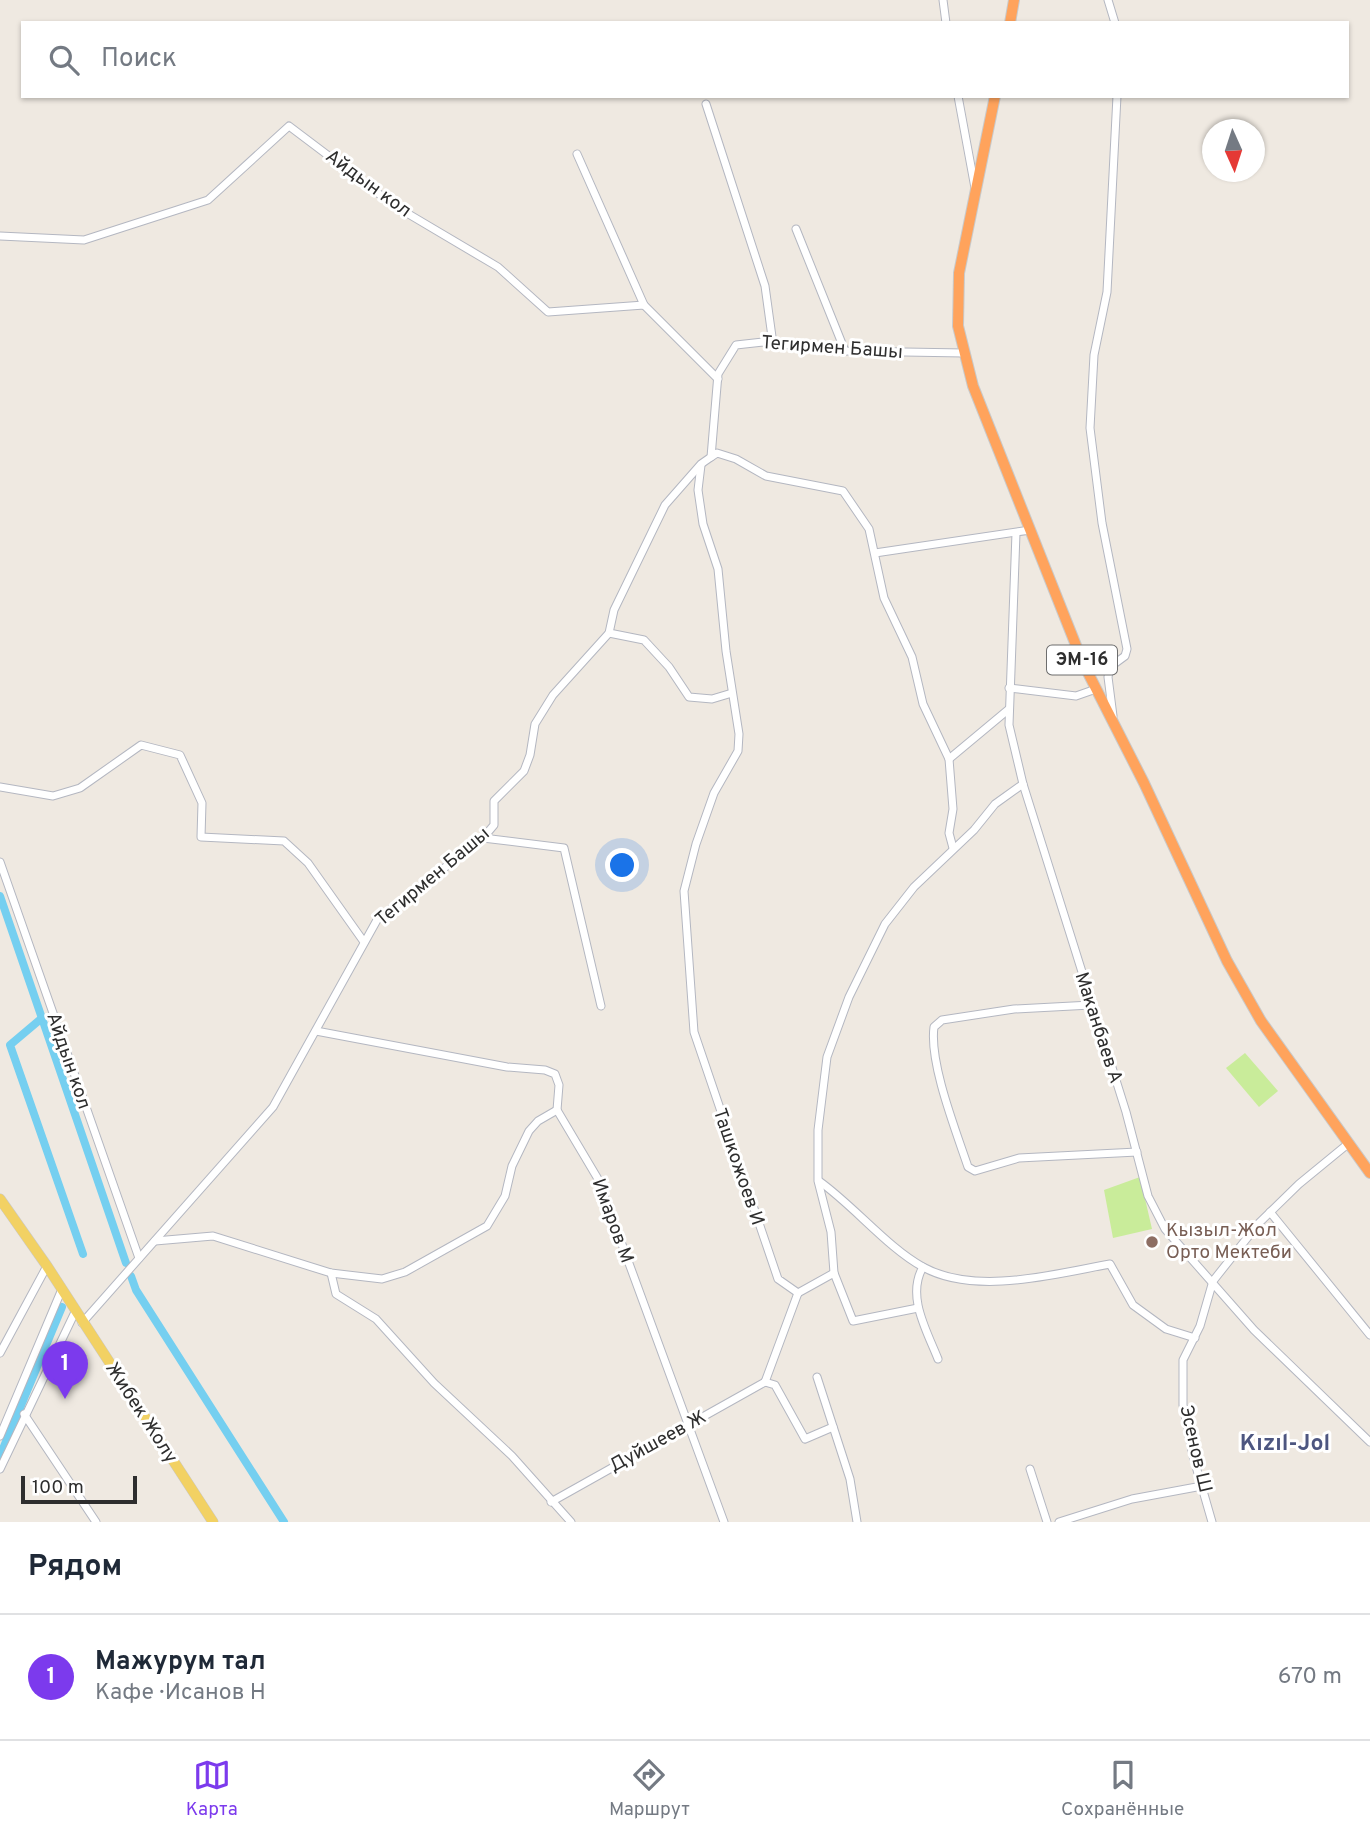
<!DOCTYPE html>
<html lang="ru">
<head>
<meta charset="utf-8">
<style>
	body { margin:0; font-family:Overpass,sans-serif; background:#f2f2f3; color:#1f2937 }
	.compass { position:absolute; left:1202px; top:119px; width:63px; height:63px; border-radius:50%; background:#fff; box-shadow:0 2px 5px #0004; rotate:177deg }
	.scale { position:absolute; left:21px; bottom:18px; width:116px; box-sizing:border-box; padding-left:7px; border:4px solid #2e2e2e; border-top:0; font-size:19px; line-height:24px; white-space:nowrap; color:#2e2e2e; -webkit-text-stroke:5px #fff; paint-order:stroke }
	.you { position:absolute; left:623px; top:866px; width:24px; height:24px; margin:-18px; border:5px solid #fff; border-radius:50%; background:#1a73e8; box-shadow:0 0 0 10px #1a73e833 }
	.badge { display:grid; place-items:center; width:46px; height:46px; border-radius:50%; background:#7c3aed; color:#fff; font-size:23px; font-weight:700 }
	.pin { position:absolute; translate:-50% -58px; filter:drop-shadow(0 2px 4px #0008) }
	.pin::after { content:''; position:absolute; top:37px; width:24px; height:21px; background:inherit; clip-path:polygon(0 0,100% 0,50% 100%) }
	.list { margin:0; padding:0; list-style:none }
	h2 { display:flex; justify-content:space-between; align-items:center; height:91px; margin:0; padding:0 28px; font-size:30px }
	h2 small { font-size:23px; font-weight:400; color:#747a83 }
	.list li { display:grid; grid-template-columns:46px 1fr auto; gap:21px; align-items:center; box-sizing:border-box; height:126px; padding:0 28px; border-top:2px solid #e0e1e3 }
	.list b { display:block; font-size:26px; white-space:nowrap }
	.list p { margin:0; font-size:23px; white-space:nowrap; color:#747a83 }
	.list em { font-size:23px; font-style:normal; color:#747a83 }
	.icon { flex:none; width:38px; height:38px; fill:none; stroke:currentColor; stroke-width:2; stroke-linecap:round; stroke-linejoin:round }
	.map { position:relative; flex:none; width:1370px; height:1522px; overflow:hidden }
	.search { position:absolute; background:#fff; box-shadow:0 2px 5px #0004; left:21px; right:21px; top:21px; height:77px; display:flex; align-items:center; gap:18px; box-sizing:border-box; padding:0 24px; border-radius:0px; color:#747a83; font-size:26px }
	.sheet { height:217px; background:#fff }
	nav { display:flex; justify-content:space-around; align-items:center; box-sizing:border-box; height:98px; border-top:2px solid #e0e1e3; background:#fff; font-size:19px; color:#747a83 }
	nav a { display:grid; justify-items:center; gap:4px }
	nav .on { color:#7c3aed }
	.map>svg:first-child { display:block }
	.pitch { fill:#c9ec9a }
	.lines { fill:none; stroke-linecap:round; stroke-linejoin:round }
	.canal { stroke:#75cff0; stroke-width:8 }
	.minor-casing { stroke:#b4b7c1; stroke-width:9 }
	.major-casing { stroke:#c9c9c9; stroke-width:11 }
	.highway-casing { stroke:#c9c9c9; stroke-width:12 }
	.minor { stroke:#fff; stroke-width:7 }
	.major { stroke:#f2d163; stroke-width:10 }
	.highway { stroke:#ffa35c; stroke-width:10 }
	.education-dot { fill:#8d6e63; stroke:#fff; stroke-width:2.5 }
	.labels { text-anchor:middle; dominant-baseline:central; stroke-width:6; stroke-linejoin:round; paint-order:stroke }
	.shield { fill:#fff; stroke:#6d6d6d; stroke-width:2 }
	.shield-label { font-size:18px; font-weight:bold; fill:#2e2e2e }
	.street-label { font-size:19px; fill:#2e2e2e; stroke:#fff }
	.education-label { font-size:19px; fill:#785e54; stroke:#fff; text-anchor:start }
	.quarter-label { font-size:23px; font-weight:bold; fill:#4d5680; stroke:#fff }
</style>
</head>
<body>
<div class="map">
<svg width="1370" height="1522" viewBox="0 0 1370 1522">
	<rect width="100%" height="100%" fill="#efe9e1"/>
	<g class="pitch">
		<polygon points="1245,1053 1278,1091 1259,1107 1226,1068"/>
		<polygon points="1140,1177 1152,1229 1113,1238 1104,1190"/>
	</g>
	<g class="lines">
		<g class="canal">
			<polyline points="0,896 126,1263"/>
			<polyline points="42,1018 10,1045 83,1254"/>
			<polyline points="131,1276 136,1290 284,1522"/>
			<polyline points="0,1456 62,1307"/>
		</g>
		<defs>
			<g id="minor">
				<polyline points="943,0 946,23"/>
				<polyline points="1108,0 1115,23"/>
				<polyline points="958,96 975,188"/>
				<polyline points="706,104 765,286 773,344"/>
				<polyline points="577,154 644,305"/>
				<polyline points="796,229 845,351"/>
				<polyline points="0,236 84,240 208,200 289,126 395,206 498,267 548,312 644,305 718,379"/>
				<polyline points="711,457 717,453 736,459 766,476 843,491 869,529 884,598 912,657 923,704 949,759 953,809 949,833 953,848"/>
				<polyline points="701,465 698,490 703,524 718,569 726,651 739,734 738,751 714,793 696,844 684,891 694,1032 778,1279 798,1293"/>
				<polyline points="1016,533 1009,725 1023,784 1126,1112 1148,1196 1165,1229 1254,1330 1370,1442"/>
				<polyline points="875,553 1030,530"/>
				<polyline points="609,633 644,640 669,667 689,697 712,699 732,693"/>
				<polyline points="1009,688 1076,696 1096,689"/>
				<polyline points="1113,716 1108,677 1110,667 1125,656 1127,649 1102,523 1090,428 1094,355 1107,292 1117,96"/>
				<polyline points="949,759 1009,709"/>
				<polyline points="0,787 53,796 80,788 141,745 180,755 202,803 201,837 284,841 308,863 364,942"/>
				<polyline points="483,838 564,848 601,1006"/>
				<polyline points="0,862 139,1258"/>
				<path d="M1091,1005L1014,1009L942,1020L934,1027C929,1063 956,1131 968,1167L975,1171L1019,1158L1137,1152"/>
				<polyline points="316,1031 507,1067 545,1070 555,1074 559,1085 557,1110 598,1179 724,1522"/>
				<path d="M819,1181C854,1206 888,1248 923,1267C975,1296 1055,1274 1110,1264L1133,1305L1166,1329L1195,1338"/>
				<polyline points="1270,1212 1370,1335"/>
				<polyline points="155,1241 213,1236 331,1273 382,1279 405,1272 487,1226 505,1196 512,1166 529,1131 538,1121 557,1110"/>
				<path d="M923,1267C906,1296 927,1331 938,1359"/>
				<polyline points="331,1273 336,1294 376,1319 434,1383 512,1456 571,1522"/>
				<polyline points="798,1293 834,1273"/>
				<polyline points="918,1308 853,1321 834,1273 831,1232 818,1181 818,1130 827,1057 849,997 885,924 914,887 974,830 995,804 1023,784"/>
				<polyline points="82,1323 273,1107 377,920 483,838 494,825 494,801 524,771 530,755 535,724 553,695 609,633 614,610 665,505 701,464 711,457 718,374 736,345 763,342 845,351 964,353"/>
				<polyline points="0,1353 47,1266"/>
				<polyline points="817,1377 850,1479 857,1522"/>
				<polyline points="765,1382 775,1385 805,1439 833,1427"/>
				<polyline points="765,1382 798,1293"/>
				<polyline points="24,1414 96,1522"/>
				<polyline points="0,1436 62,1289"/>
				<polyline points="0,1469 76,1310"/>
				<polyline points="1030,1469 1047,1522"/>
				<polyline points="551,1502 765,1382"/>
				<polyline points="1059,1522 1132,1499 1202,1486"/>
				<polyline points="1212,1522 1193,1456 1183,1405 1183,1360 1200,1326 1213,1281 1259,1223 1299,1184 1349,1143"/>
			</g>
			<polyline id="major" points="0,1199 47,1266 213,1522"/>
			<g id="highway">
				<polyline points="1010,23 1014,0"/>
				<polyline points="995,96 959,273 958,326 973,386 1083,663 1144,783 1227,961 1261,1021 1370,1173"/>
			</g>
		</defs>
		<use href="#minor" class="minor-casing"/>
		<use href="#major" class="major-casing"/>
		<use href="#highway" class="highway-casing"/>
		<use href="#minor" class="minor"/>
		<use href="#major" class="major"/>
		<use href="#highway" class="highway"/>
	</g>
	<circle class="education-dot" cx="1152" cy="1242" r="7"/>
	<g class="labels">
		<rect class="shield" x="1047" y="645.5" width="70" height="29" rx="5"/>
		<g class="shield-label">
			<text x="1082" y="660">ЭМ-16</text>
		</g>
		<g class="street-label">
			<text transform="translate(368 184) rotate(36)">Айдын кол</text>
			<text transform="translate(832 348) rotate(4)">Тегирмен Башы</text>
			<text transform="translate(433 877) rotate(-40)">Тегирмен Башы</text>
			<text transform="translate(1098 1028) rotate(72)">Маканбаев А</text>
			<text transform="translate(68 1061) rotate(71)">Айдын кол</text>
			<text transform="translate(738 1167) rotate(71)">Ташкожоев И</text>
			<text transform="translate(612 1221) rotate(70)">Имаров М</text>
			<text transform="translate(141 1413) rotate(57)">Жибек Жолу</text>
			<text transform="translate(658 1442) rotate(-29)">Дуйшеев Ж</text>
			<text transform="translate(1195 1449) rotate(77)">Эсенов Ш</text>
		</g>
		<g class="education-label">
			<text x="1166" y="1231">Кызыл-Жол<tspan x="1166" dy="22">Орто Мектеби</tspan></text>
		</g>
		<g class="quarter-label">
			<text x="1285" y="1444">Kızıl-Jol</text>
		</g>
	</g>
</svg>
<svg class="compass" viewBox="-18 -18 36 36"><path d="M0-13l5 13h-10z" fill="#e53935"/><path d="M0 13l5-13h-10z" fill="#747a83"/></svg>
<div class="scale">100 m</div>
<div class="you"></div>
<div class="pin badge" style="left:65px;top:1399px">1</div>
<div class="search"><svg class="icon" aria-label="search" viewBox="0 0 24 24"><circle cx="10" cy="10" r="6"/><path d="M15 15l6 6"/></svg>Поиск</div>
</div>
<section class="sheet">
<h2>Рядом<small></small></h2>
<ul class="list">
<li><span class="badge">1</span><div><b>Мажурум тал</b><p>Кафе · Исанов Н</p></div><em>670 m</em></li>
</ul>
</section>
<nav>
<a class="on"><svg class="icon" aria-label="map" viewBox="0 0 24 24"><path d="M3 6l6-2 6 2 6-2v14l-6 2-6-2-6 2zM9 4v14M15 6v14"/></svg>Карта</a>
<a><svg class="icon" aria-label="directions" viewBox="0 0 24 24"><path d="M12 3l9 9-9 9-9-9zM9 14v-3h6M13 9l2 2-2 2"/></svg>Маршрут</a>
<a><svg class="icon" aria-label="saved" viewBox="0 0 24 24"><path d="M7 4h10v16l-5-4-5 4z"/></svg>Сохранённые</a>
</nav>
</body>
</html>
